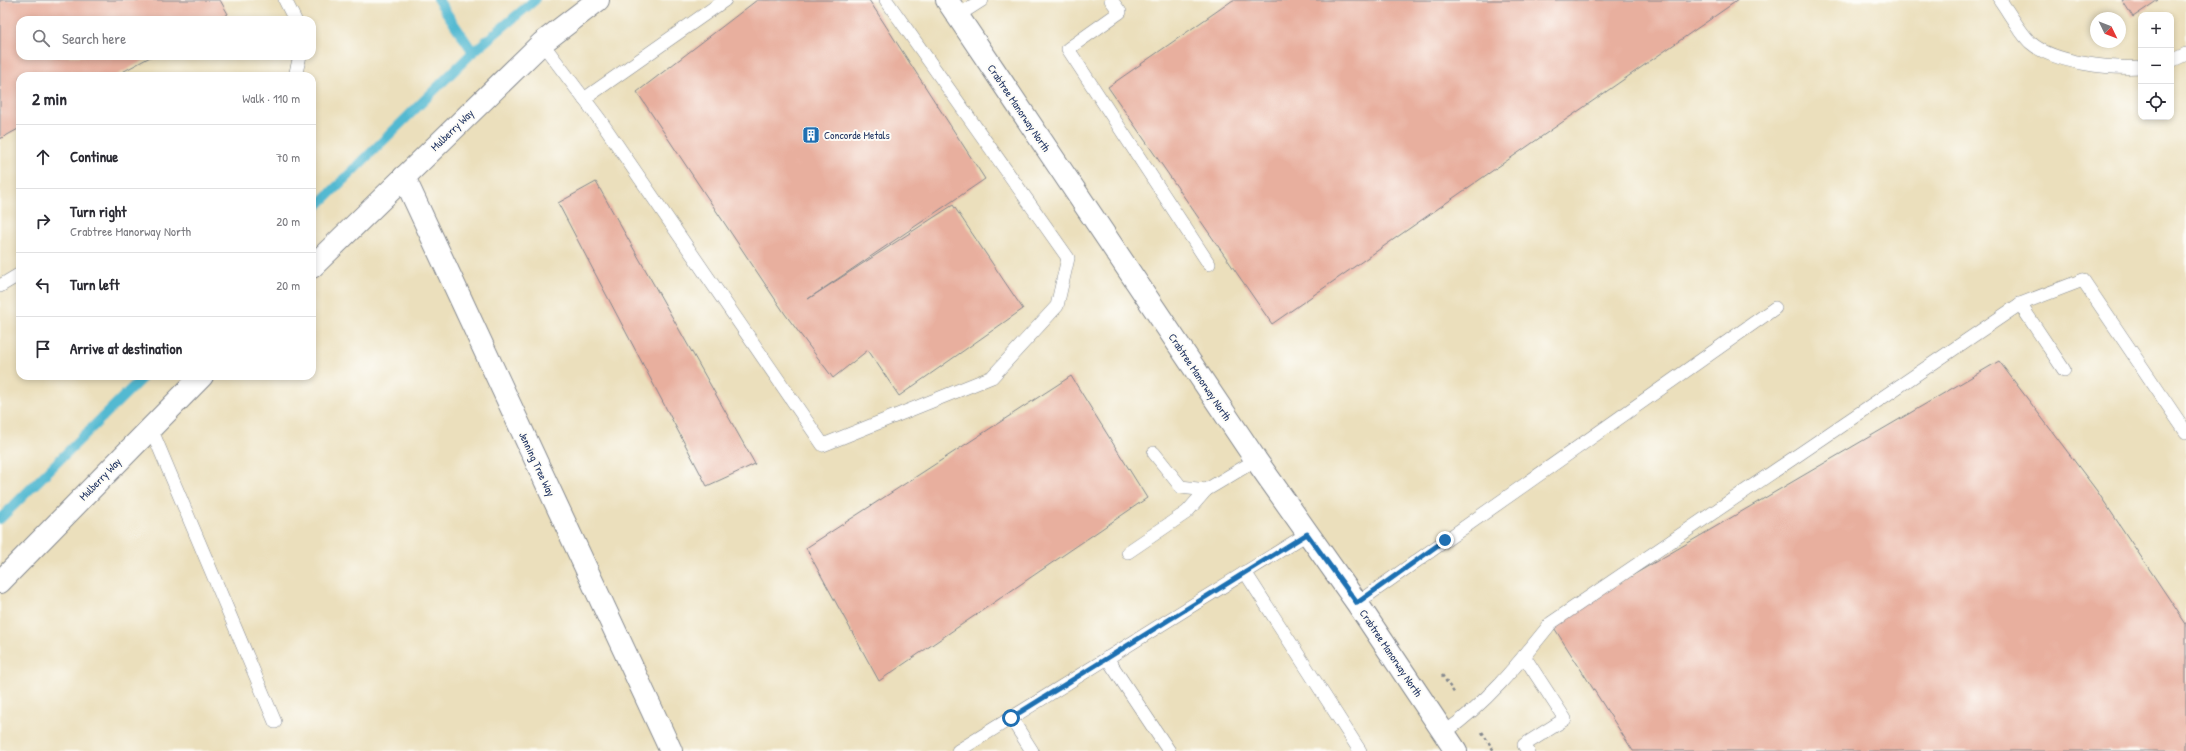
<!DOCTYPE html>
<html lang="en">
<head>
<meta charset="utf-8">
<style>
	body { margin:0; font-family:"Patrick Hand",sans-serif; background:#f2f2f3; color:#2b2b33 }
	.controls { position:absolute; right:12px; top:12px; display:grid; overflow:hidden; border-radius:8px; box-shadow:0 2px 6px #0003 }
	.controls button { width:36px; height:36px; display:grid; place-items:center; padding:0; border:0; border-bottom:1px solid #e1e1e2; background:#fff; color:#2b2b33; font:20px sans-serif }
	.compass { position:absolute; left:2090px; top:12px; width:36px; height:36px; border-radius:50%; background:#fff; box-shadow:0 2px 6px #0003; rotate:133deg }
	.stop { position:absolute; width:12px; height:12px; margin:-9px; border:3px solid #1f6fb2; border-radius:50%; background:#fff }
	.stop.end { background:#1f6fb2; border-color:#fff; box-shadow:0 1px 4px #0008 }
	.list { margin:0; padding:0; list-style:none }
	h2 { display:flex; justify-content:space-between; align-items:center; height:52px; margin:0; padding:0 16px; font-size:17px }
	h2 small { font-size:13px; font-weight:400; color:#7c7c81 }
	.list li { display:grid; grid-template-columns:26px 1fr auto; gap:12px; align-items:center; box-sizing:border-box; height:64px; padding:0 16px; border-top:1px solid #e1e1e2 }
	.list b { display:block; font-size:15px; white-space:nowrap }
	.list p { margin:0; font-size:13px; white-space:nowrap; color:#7c7c81 }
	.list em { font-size:13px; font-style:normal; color:#7c7c81 }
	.icon { flex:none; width:22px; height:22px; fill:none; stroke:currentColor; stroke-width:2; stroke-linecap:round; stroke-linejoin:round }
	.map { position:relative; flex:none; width:2186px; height:751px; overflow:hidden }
	.search { position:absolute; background:#fff; box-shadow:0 2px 6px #0003; left:16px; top:16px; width:300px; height:44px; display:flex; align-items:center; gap:10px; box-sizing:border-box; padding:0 14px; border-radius:12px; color:#7c7c81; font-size:15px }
	.panel { position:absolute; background:#fff; box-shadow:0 2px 6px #0003; left:16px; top:72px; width:300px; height:308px; border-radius:12px }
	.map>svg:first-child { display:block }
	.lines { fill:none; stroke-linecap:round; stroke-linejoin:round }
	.stream { stroke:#53b9d1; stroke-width:10 }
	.building { fill:#e8af9e }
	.lane-casing { stroke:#83878d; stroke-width:14 }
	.street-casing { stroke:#83878d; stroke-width:24 }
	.path { stroke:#83878d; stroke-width:2.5; stroke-dasharray:3 3; stroke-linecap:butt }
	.lane { stroke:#fff; stroke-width:13 }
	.street { stroke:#fff; stroke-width:22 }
	.route { stroke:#1f6fb2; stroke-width:5 }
	.labels { text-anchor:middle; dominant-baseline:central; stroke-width:4; stroke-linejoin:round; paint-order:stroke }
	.street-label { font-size:11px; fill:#1b2f5e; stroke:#fdfcf7 }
	.poi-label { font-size:11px; fill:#1b2f5e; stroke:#fdfcf7; text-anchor:start }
</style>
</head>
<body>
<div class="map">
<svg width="2186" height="751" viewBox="0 0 2186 751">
	<rect width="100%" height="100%" fill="#fdfcf7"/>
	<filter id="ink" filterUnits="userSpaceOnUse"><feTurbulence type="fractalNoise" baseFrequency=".025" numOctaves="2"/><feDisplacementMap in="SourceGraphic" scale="8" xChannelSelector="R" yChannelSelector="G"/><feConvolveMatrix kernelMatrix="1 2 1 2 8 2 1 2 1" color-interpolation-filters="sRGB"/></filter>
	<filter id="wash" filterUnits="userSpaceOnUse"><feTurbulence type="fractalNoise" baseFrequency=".012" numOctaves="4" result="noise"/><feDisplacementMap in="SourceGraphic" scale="16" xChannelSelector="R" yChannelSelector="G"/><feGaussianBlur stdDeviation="0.9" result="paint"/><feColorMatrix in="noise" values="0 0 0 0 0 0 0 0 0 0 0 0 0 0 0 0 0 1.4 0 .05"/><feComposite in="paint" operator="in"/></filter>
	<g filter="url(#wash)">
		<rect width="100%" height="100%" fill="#ebdfbc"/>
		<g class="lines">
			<g class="stream">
				<polyline points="438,0 473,52"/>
				<polyline points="312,211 473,52 535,0"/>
				<polyline points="0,519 144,376"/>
			</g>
		</g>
		<g id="blocks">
			<g class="building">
				<polygon points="0,0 220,0 228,14 218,20 20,20 20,56 152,56 115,76 20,76 20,128 0,139"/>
				<polygon points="757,0 869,0 985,179 808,299 953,205 1023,309 899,396 868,350 833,378 785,314 637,92"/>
				<polygon points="1233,0 1738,0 1272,324 1108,87"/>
				<polygon points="2122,0 2158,0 2133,17"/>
				<polygon points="596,182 755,464 707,486 558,203"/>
				<polygon points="1999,361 2097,491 2186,624 2186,751 1633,751 1551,623"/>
				<polygon points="1071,376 1147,498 879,681 806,548"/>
			</g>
		</g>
	</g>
	<g filter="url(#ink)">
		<use href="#blocks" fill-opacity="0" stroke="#83878d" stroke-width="1"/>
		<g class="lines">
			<defs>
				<g id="lane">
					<polyline points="285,0 295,20"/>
					<polyline points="1111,0 1120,12 1068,49 1209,264"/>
					<path d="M2000,0C2008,11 2021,34 2031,43C2054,63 2111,69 2141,67"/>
					<polyline points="957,16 982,0"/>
					<polyline points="542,43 600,120 823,445 992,377 1057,306 1068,258 886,0"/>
					<polyline points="2171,61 2186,54"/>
					<polyline points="295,76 300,56"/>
					<polyline points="584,99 725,0"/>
					<polyline points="0,286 20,274"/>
					<polyline points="2020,304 2064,370"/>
					<polyline points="150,426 275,722"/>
					<polyline points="1154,453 1181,487 1206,490 1256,460"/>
					<polyline points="1128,552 1187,512 1206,490"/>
					<polyline points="1245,572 1360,751"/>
					<polyline points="1357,603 1775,308"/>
					<polyline points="1524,656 1565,719 1524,745 1528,751"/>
					<polyline points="1107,658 1169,751"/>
					<polyline points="1011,718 1032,751"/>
					<path d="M1444,733C1488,702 1518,664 1551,623L2020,304L2083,280L2186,432"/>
					<polyline points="958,751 1307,534"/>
				</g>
				<g id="street">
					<polyline points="947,0 1256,460 1357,603 1456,751"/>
					<polyline points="404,177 671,751"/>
					<polyline points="312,267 542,43 598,0"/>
					<polyline points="0,582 202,376"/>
				</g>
			</defs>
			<use href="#lane" class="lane-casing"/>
			<use href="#street" class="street-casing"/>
			<g class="path">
				<polyline points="1442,675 1455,694"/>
				<polyline points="1482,732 1494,751"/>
			</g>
			<use href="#lane" class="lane"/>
			<use href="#street" class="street"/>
		</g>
	</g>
	<g class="lines" filter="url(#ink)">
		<polyline class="route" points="1011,718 1307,534 1357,603 1445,540"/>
	</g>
	<defs>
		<symbol id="building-square" viewBox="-11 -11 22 22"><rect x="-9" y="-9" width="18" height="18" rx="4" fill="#1f6fb2" stroke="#fdfcf7"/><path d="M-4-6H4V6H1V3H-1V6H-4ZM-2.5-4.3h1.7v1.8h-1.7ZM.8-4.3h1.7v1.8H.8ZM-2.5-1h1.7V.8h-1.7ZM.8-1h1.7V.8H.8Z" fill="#fff"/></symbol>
	</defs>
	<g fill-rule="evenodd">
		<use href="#building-square" x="801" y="125" width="20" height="20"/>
	</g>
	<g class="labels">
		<g class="street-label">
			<text transform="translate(1019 108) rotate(56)">Crabtree Manorway North</text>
			<text transform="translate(452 130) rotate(-44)">Mulberry Way</text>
			<text transform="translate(1200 377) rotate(56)">Crabtree Manorway North</text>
			<text transform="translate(537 464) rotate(65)">Jenning Tree Way</text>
			<text transform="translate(100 479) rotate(-46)">Mulberry Way</text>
			<text transform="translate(1391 653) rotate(56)">Crabtree Manorway North</text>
		</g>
		<g class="poi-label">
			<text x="824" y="135">Concorde Metals</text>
		</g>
	</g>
</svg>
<div class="controls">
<button>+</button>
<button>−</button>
<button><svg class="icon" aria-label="locate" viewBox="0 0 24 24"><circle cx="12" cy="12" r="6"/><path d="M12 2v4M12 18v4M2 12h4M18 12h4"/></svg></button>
</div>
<svg class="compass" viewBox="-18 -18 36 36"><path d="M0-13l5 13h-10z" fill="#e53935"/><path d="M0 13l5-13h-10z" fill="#7c7c81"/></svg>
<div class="stop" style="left:1011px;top:718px"></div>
<div class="stop end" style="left:1445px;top:540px"></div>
<div class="search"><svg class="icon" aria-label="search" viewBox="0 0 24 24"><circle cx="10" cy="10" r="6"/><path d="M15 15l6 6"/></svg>Search here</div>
<section class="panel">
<h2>2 min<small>Walk · 110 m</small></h2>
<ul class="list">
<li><svg class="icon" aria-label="ahead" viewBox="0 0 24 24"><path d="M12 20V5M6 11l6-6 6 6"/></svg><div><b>Continue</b></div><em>70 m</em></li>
<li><svg class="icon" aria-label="right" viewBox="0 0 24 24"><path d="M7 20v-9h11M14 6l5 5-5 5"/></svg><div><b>Turn right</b><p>Crabtree Manorway North</p></div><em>20 m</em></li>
<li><svg class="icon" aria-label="left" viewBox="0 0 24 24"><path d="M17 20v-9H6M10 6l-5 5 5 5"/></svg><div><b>Turn left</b></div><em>20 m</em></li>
<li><svg class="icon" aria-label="arrive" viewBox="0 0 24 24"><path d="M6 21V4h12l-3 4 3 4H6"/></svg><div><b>Arrive at destination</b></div></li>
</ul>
</section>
</div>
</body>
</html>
